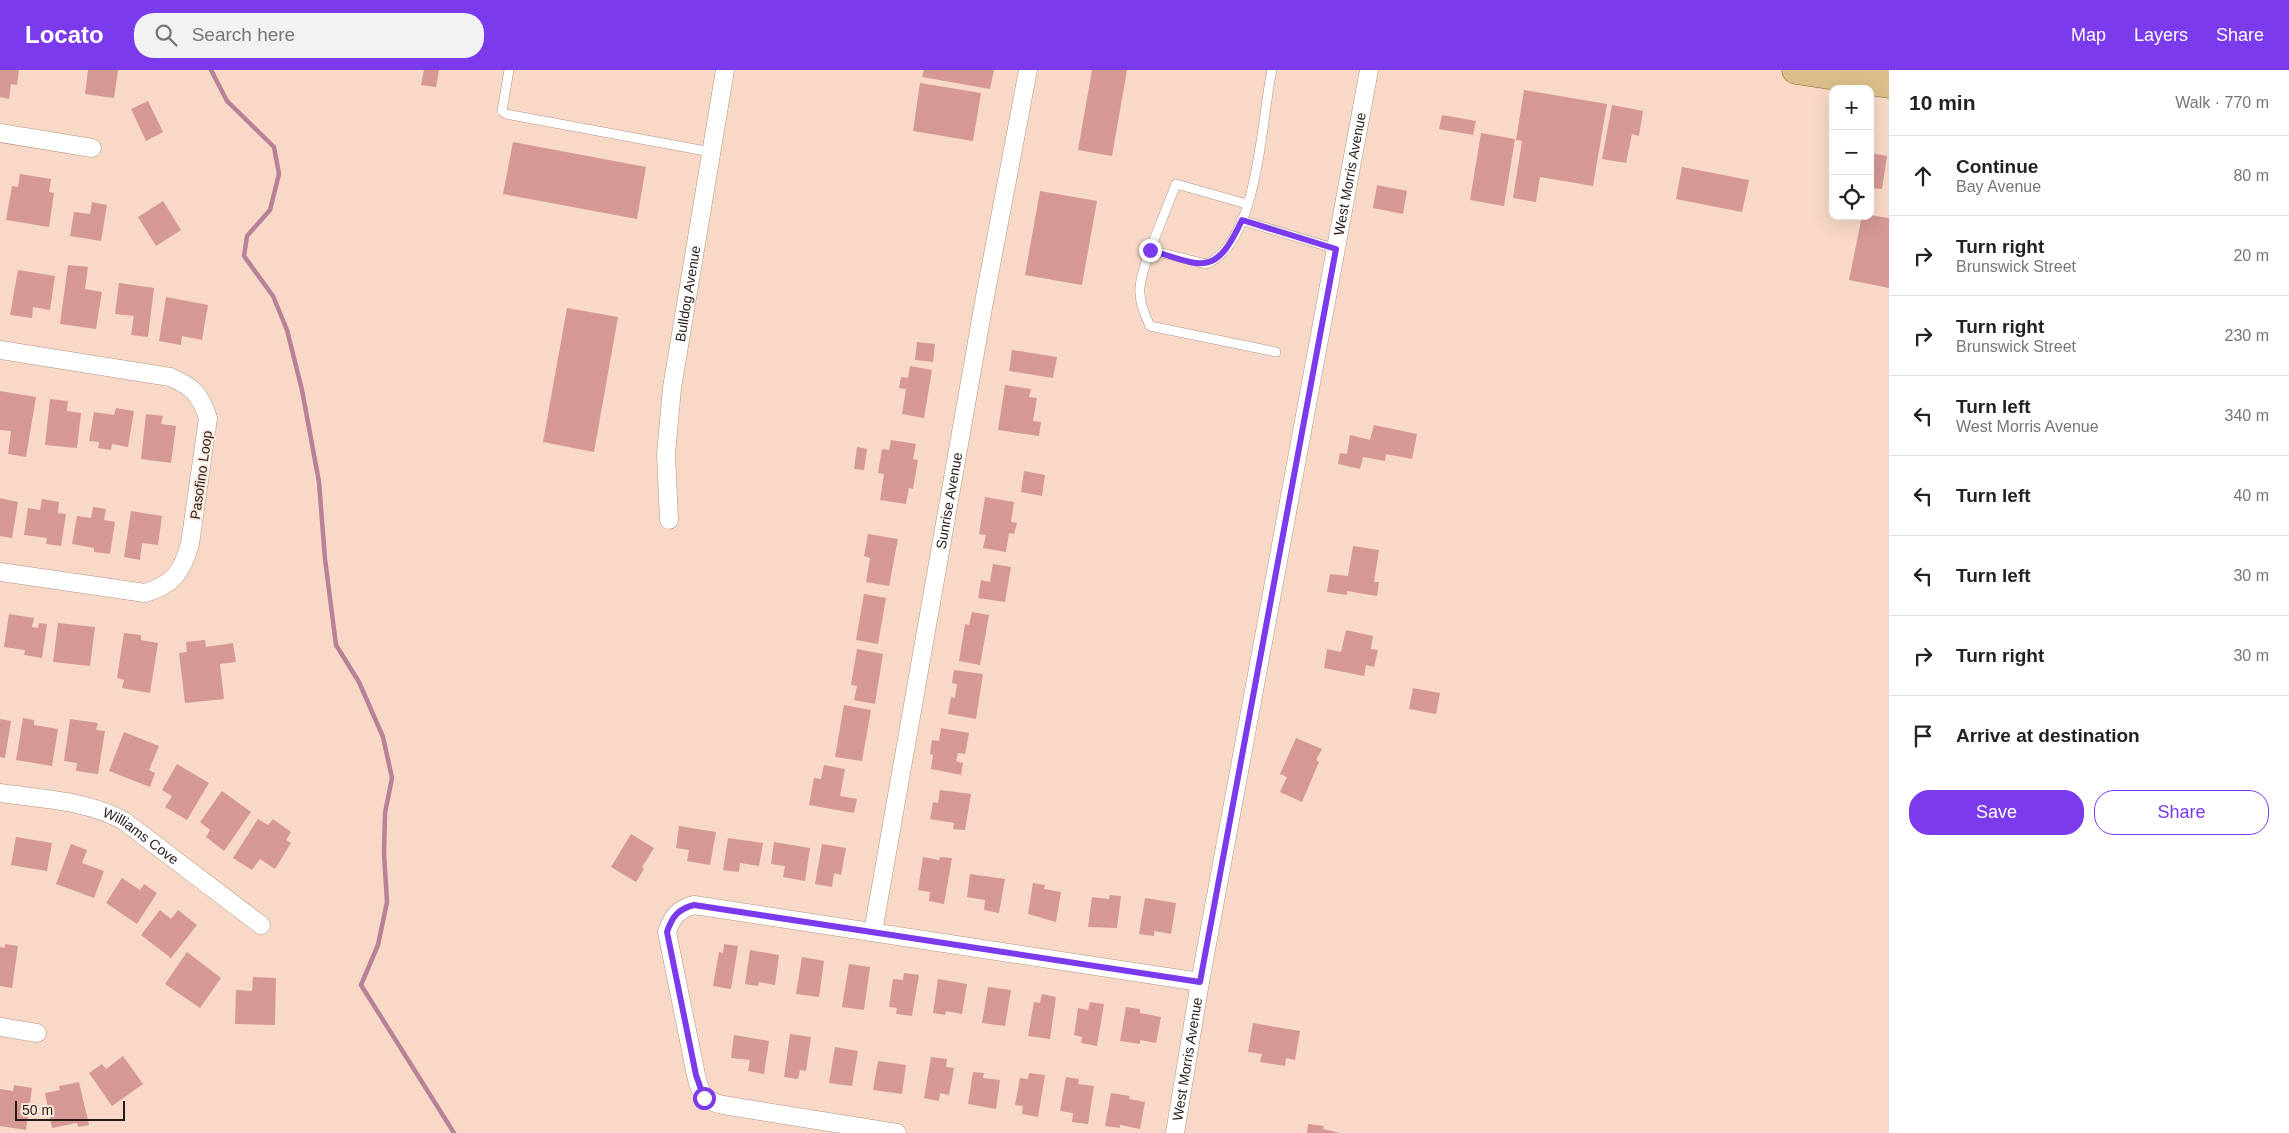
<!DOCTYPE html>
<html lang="en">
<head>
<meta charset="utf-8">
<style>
	body { margin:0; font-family:Arial,sans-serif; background:#f2f2f2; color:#222 }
	.controls { position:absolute; right:15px; top:15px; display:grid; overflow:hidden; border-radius:10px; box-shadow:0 5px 20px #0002 }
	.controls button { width:45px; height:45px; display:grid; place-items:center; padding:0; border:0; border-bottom:1px solid #e0e0e0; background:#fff; color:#222; font:25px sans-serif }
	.scale { position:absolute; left:15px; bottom:12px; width:110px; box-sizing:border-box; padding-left:5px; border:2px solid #261b15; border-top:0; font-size:14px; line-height:18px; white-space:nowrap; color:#261b15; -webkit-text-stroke:4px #fce9de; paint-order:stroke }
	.stop { position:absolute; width:15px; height:15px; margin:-11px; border:4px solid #7c3aed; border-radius:50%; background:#fff }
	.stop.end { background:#7c3aed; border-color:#fff; box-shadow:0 1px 5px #0008 }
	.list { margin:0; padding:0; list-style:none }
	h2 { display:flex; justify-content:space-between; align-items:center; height:65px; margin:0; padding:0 20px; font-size:21px }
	h2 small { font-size:16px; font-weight:400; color:#767676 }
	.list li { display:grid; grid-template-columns:32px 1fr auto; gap:15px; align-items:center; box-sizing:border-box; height:80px; padding:0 20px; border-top:1px solid #e0e0e0 }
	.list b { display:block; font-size:19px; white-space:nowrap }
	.list p { margin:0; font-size:16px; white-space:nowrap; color:#767676 }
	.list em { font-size:16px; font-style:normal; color:#767676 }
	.actions { display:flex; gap:10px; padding:15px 20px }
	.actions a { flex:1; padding:11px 0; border:1px solid #7c3aed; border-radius:20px; text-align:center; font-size:18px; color:#7c3aed }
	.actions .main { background:#7c3aed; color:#fff }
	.icon { flex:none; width:28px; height:28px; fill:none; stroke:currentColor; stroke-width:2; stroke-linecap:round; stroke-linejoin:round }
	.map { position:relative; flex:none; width:1889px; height:1063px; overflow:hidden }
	header { display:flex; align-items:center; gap:30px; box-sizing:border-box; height:70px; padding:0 25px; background:#7c3aed; color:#fff }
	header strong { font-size:24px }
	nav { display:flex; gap:28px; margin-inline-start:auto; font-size:18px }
	.search { width:350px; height:45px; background:#f2f2f2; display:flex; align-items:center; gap:12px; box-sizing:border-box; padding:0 18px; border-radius:20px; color:#767676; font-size:19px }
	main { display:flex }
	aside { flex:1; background:#fff }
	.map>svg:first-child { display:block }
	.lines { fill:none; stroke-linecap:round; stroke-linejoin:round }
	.stream { stroke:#b88198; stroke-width:4.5 }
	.building { fill:#d69894 }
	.lane-casing { stroke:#b09483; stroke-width:10 }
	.street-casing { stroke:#b09483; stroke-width:19 }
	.primary-casing { stroke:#896a30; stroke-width:29 }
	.lane { stroke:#fff; stroke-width:9 }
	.street { stroke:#fff; stroke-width:18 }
	.primary { stroke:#d9bf8b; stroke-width:28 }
	.route { stroke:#7c3aed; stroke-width:6 }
	.labels { text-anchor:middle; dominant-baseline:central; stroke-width:4; stroke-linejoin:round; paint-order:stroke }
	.street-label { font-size:14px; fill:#261b15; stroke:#fce9de }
</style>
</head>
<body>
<header>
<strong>Locato</strong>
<div class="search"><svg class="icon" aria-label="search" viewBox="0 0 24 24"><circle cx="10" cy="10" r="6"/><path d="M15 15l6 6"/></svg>Search here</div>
<nav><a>Map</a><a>Layers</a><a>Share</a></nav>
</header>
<main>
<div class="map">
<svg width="1889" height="1063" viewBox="0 0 1889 1063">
	<rect width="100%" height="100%" fill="#f8d9c7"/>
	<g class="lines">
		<polyline class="stream" points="211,0 227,31 274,77 279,104 270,140 247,166 244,186 273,226 287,260 302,320 319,412 325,489 336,575 359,612 383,667 392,708 385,743 384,783 387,832 378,875 361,915 454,1063"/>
	</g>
	<g class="building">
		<polygon points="0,0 19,0 17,15 11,14 9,29 0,27"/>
		<polygon points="88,0 118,0 114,28 85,24"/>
		<polygon points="424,0 439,0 436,17 421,15"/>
		<polygon points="924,0 994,0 990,19 922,7"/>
		<polygon points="1092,0 1127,0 1112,86 1078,80"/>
		<polygon points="920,13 981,23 973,71 913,61"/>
		<polygon points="1524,20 1607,34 1593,116 1540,107 1536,132 1513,128 1522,71 1516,70"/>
		<polygon points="148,31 163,62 146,71 131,39"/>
		<polygon points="1612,35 1643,41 1639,66 1632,64 1626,93 1602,89"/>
		<polygon points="1442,45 1476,51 1473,65 1439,59"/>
		<polygon points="1481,63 1515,69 1504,136 1470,130"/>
		<polygon points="513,72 646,97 637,149 503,124"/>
		<polygon points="1870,83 1887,86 1882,119 1870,118"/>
		<polygon points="1682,97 1749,110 1742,142 1676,129"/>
		<polygon points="20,104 51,109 49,122 54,123 49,157 6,150 12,116 18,117"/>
		<polygon points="1377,115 1407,121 1403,144 1373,138"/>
		<polygon points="1040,121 1097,131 1082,215 1025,205"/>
		<polygon points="163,131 181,160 156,176 138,147"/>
		<polygon points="92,132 107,135 101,171 70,166 74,142 90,144"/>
		<polygon points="1870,145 1889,148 1889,218 1849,210 1862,146 1870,146"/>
		<polygon points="68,195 88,197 85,219 102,222 96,259 60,254"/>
		<polygon points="18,200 55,206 50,240 33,237 32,248 10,245"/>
		<polygon points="119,213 154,218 148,267 131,265 134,246 115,244"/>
		<polygon points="166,227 208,235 202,270 182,266 181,275 159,271"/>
		<polygon points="567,238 618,247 594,382 543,372"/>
		<polygon points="917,272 935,274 933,292 915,290"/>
		<polygon points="1012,280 1057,287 1053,308 1009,301"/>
		<polygon points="910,296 932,300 924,348 902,344 906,319 899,318 901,307 908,308"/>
		<polygon points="1005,315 1031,319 1029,327 1037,328 1033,351 1041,352 1039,366 998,360"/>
		<polygon points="0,321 36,327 26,387 8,384 11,361 0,360"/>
		<polygon points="50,329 68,331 67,341 81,343 77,378 45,375"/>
		<polygon points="116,338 134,341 128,377 112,374 111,380 98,378 99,372 89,371 94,342 114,345"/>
		<polygon points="146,344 163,346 161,354 176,356 171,393 141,389"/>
		<polygon points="1374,355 1417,364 1412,389 1386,384 1385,391 1363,387 1360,399 1338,394 1340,383 1347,384 1350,365 1370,370"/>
		<polygon points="891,370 916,374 913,389 918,390 913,419 909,418 906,434 880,430 884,404 878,403 882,379 889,380"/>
		<polygon points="857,377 867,379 864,400 854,399"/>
		<polygon points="1024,401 1045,405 1042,426 1021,422"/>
		<polygon points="985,427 1014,432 1011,452 1017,453 1014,464 1009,463 1006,482 983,478 986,465 979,464"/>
		<polygon points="0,428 18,432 12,468 0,466"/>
		<polygon points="42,429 59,432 58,443 66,444 61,476 46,474 47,468 24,465 28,438 40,440"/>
		<polygon points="93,437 106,439 104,450 115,452 110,484 94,482 94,478 72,474 77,446 91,448"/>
		<polygon points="131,441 162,446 158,475 142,473 140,490 124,487"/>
		<polygon points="868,464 898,469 889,516 866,512 870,488 864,486"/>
		<polygon points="1353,476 1379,480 1374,512 1379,512 1377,526 1347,521 1347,525 1327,522 1330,504 1348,506"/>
		<polygon points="993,494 1011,497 1005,532 978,528 981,510 990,512"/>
		<polygon points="864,524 886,528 878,574 856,570"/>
		<polygon points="972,542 989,545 980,595 959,591 965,554 969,555"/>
		<polygon points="9,544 34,548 32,557 38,558 39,553 47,554 42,588 24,585 25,580 4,577"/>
		<polygon points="58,553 95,557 90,596 53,592"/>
		<polygon points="1346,560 1373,566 1371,579 1378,580 1374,597 1366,595 1364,606 1324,598 1327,579 1341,582"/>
		<polygon points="124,563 141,565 141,570 158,573 150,623 122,618 124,610 117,608"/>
		<polygon points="205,570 206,577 233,573 236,592 220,594 224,629 185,633 179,583 187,582 186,572"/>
		<polygon points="857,579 883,584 875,634 854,630 857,616 851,615"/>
		<polygon points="954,600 983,604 976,649 948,644 951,627 955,628 957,614 952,613"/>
		<polygon points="1413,618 1440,623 1436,644 1409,639"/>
		<polygon points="844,635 871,640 862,691 835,687"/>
		<polygon points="23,648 34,650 34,655 58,659 52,696 16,690"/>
		<polygon points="0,649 11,651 5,688 0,687"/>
		<polygon points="70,649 98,653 96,660 105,661 98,704 76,701 77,693 64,691"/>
		<polygon points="941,658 969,663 965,684 958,683 956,691 963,693 961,705 931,699 933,685 930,684 932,670 939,671"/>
		<polygon points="124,662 159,676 149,700 155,703 150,717 109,701"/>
		<polygon points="1296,668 1322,679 1316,690 1319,692 1302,732 1280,722 1287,707 1280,704"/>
		<polygon points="177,694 209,713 187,750 165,737 172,726 162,720"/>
		<polygon points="824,695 845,699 840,726 857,729 854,743 809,735 814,708 821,709"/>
		<polygon points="940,720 971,724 965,760 953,759 954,753 930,749 933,732 938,733"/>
		<polygon points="222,721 251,742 224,781 206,767 210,760 200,752"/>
		<polygon points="258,749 268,755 273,749 291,762 286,770 291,773 275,799 260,789 252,800 233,788"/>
		<polygon points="679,756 716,762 710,795 687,791 689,780 676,778"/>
		<polygon points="631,764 654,778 642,797 644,799 636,812 611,797"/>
		<polygon points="16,767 52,773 47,801 11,795"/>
		<polygon points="728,768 763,773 759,796 740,793 739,802 723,800"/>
		<polygon points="774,772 810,778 805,811 783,807 785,796 771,794"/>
		<polygon points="71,774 87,780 82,793 104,801 94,828 56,814"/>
		<polygon points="822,774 846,778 841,805 834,803 832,817 815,814"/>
		<polygon points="923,787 939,790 940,787 952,788 944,834 929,831 930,822 918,820"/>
		<polygon points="970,804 1005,809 999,843 984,840 985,830 967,827"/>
		<polygon points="122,808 140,820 144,814 157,823 137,854 106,833"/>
		<polygon points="1033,813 1045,815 1044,819 1061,822 1056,852 1028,844"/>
		<polygon points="1110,825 1121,826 1117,858 1088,857 1092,827 1109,829"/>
		<polygon points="1145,828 1176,833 1171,864 1154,861 1154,866 1139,864"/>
		<polygon points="160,840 171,849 178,840 197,855 171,888 141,865"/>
		<polygon points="5,874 18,876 12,918 0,916 0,877 5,878"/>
		<polygon points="724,874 738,876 731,919 713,916 719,882 723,883"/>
		<polygon points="750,880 779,885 775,915 759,912 758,916 745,914"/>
		<polygon points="187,882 221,908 200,938 165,914"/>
		<polygon points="802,887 824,891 819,927 796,924"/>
		<polygon points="849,894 870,897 864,940 842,937"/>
		<polygon points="904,903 919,905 912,946 896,944 897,938 889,937 893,909 903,910"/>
		<polygon points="253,907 276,908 275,955 235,954 236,920 252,921"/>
		<polygon points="938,909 967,914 962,944 946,941 945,945 933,943"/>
		<polygon points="988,917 1011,920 1005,956 982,953"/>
		<polygon points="1042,924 1056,927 1050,969 1028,966 1034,932 1040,933"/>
		<polygon points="1090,932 1104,934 1097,976 1081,973 1082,967 1074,965 1078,938 1088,940"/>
		<polygon points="1126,937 1140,939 1140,943 1161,947 1156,973 1140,970 1140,974 1120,971"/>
		<polygon points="1253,953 1300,961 1295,990 1286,988 1285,996 1260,992 1262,984 1248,982"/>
		<polygon points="790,964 811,967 806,1001 800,1000 798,1009 784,1007"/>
		<polygon points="734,965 769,971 764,1004 748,1001 750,990 731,988"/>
		<polygon points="835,977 858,981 852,1016 829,1013"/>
		<polygon points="123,986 143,1014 112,1036 89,1003 102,994 106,999"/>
		<polygon points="931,987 947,989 946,997 954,998 949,1025 940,1023 939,1031 924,1028"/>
		<polygon points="878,991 906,995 902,1024 873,1020"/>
		<polygon points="973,1002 984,1003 983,1008 1000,1010 996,1039 968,1034"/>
		<polygon points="1029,1003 1045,1005 1038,1047 1022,1044 1023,1036 1015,1035 1020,1008 1028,1009"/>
		<polygon points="1066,1007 1079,1009 1078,1014 1094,1016 1088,1054 1072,1052 1073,1043 1060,1041"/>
		<polygon points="79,1012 89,1055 78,1057 77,1053 52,1058 45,1023 60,1020 59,1016"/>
		<polygon points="14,1015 32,1018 26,1060 0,1056 0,1019 13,1021"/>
		<polygon points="1111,1023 1130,1026 1129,1029 1145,1032 1140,1059 1120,1055 1120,1058 1105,1056"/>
		<polygon points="1308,1054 1324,1056 1323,1059 1340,1063 1307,1063"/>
	</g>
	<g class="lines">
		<defs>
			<g id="lane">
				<polyline points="509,0 502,41 506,44 711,82"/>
				<path d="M1272,0C1261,49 1259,173 1206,194L1150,180C1139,214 1134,223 1150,256L1276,282"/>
				<polyline points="1241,150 1336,179"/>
				<polyline points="1150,180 1176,114 1247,134"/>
			</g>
			<g id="street">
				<polyline points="0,63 92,78"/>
				<path d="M0,280L170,307C193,317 200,324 208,348L190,474C182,502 173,515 145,523L0,502"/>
				<path id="s1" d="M669,450L666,384L672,318L725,0"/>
				<path id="s2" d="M0,723C41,729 87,730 124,751L261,855"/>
				<path id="s3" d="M873,862L984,232L1028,0"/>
				<polyline points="0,957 37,963"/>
				<path d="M897,1063L723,1035C704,1031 700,1023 696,1005L667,862C672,847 678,839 694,835L1200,912"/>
				<path id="s4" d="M1175,1063L1200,912L1369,0"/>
			</g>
			<polyline id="primary" points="1796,0 1889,14"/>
		</defs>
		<use href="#lane" class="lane-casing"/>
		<use href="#street" class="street-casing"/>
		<use href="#primary" class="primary-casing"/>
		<use href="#lane" class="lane"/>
		<use href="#street" class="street"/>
		<use href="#primary" class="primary"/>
	</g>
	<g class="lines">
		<path class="route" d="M704,1028L696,1005L667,862C672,847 678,839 694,835L1200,912L1336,179L1242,150C1215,208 1203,196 1150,180"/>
	</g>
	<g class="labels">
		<g class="street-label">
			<text stroke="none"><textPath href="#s4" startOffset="975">West Morris Avenue</textPath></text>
			<text stroke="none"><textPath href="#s1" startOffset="228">Bulldog Avenue</textPath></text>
			<text transform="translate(201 405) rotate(-82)">Pasofino Loop</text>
			<text stroke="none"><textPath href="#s3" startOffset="438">Sunrise Avenue</textPath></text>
			<text stroke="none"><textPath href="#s2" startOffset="150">Williams Cove</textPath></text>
			<text stroke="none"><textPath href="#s4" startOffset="75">West Morris Avenue</textPath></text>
		</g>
	</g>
</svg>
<div class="controls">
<button>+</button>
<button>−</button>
<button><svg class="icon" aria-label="locate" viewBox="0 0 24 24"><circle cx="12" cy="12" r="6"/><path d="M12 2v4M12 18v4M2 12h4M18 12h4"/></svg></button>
</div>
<div class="scale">50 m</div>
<div class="stop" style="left:704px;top:1028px"></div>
<div class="stop end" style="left:1150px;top:180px"></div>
</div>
<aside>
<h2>10 min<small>Walk · 770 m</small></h2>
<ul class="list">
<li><svg class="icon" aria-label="ahead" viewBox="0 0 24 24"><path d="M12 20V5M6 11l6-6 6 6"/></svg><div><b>Continue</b><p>Bay Avenue</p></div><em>80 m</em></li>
<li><svg class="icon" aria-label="right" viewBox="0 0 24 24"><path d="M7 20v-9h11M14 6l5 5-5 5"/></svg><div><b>Turn right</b><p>Brunswick Street</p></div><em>20 m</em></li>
<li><svg class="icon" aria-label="right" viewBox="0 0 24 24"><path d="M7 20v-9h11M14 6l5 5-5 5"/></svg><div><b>Turn right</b><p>Brunswick Street</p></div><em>230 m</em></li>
<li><svg class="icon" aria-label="left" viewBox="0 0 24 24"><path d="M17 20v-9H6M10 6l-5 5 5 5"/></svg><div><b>Turn left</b><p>West Morris Avenue</p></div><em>340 m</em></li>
<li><svg class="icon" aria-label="left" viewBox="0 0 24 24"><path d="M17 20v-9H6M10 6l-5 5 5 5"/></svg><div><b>Turn left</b></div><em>40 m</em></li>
<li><svg class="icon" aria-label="left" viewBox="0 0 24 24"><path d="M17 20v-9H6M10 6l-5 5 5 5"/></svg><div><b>Turn left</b></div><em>30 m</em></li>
<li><svg class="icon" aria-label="right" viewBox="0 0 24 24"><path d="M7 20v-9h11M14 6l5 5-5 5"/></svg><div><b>Turn right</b></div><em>30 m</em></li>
<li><svg class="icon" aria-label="arrive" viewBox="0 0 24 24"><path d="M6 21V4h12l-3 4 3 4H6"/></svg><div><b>Arrive at destination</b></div></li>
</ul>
<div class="actions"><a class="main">Save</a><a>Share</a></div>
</aside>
</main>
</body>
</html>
